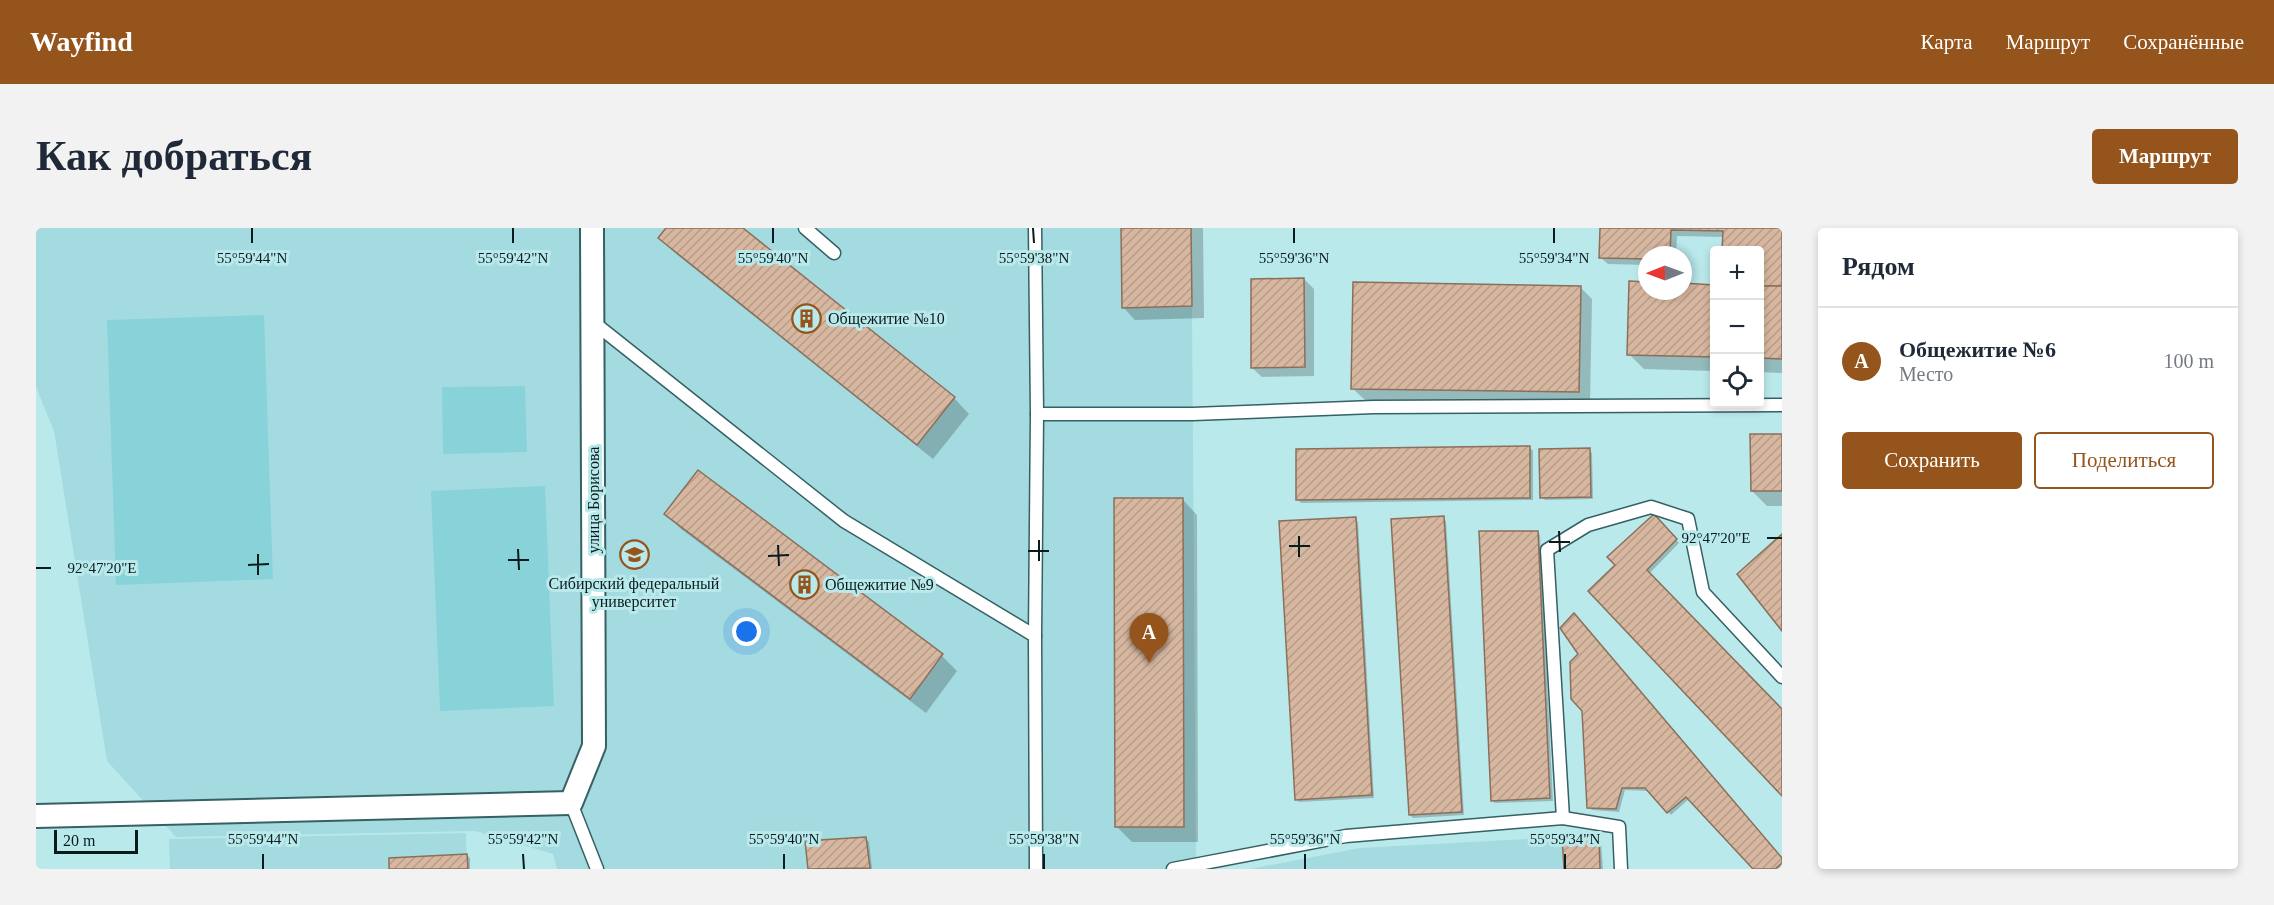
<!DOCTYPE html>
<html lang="ru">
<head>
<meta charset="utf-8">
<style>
	body { margin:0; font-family:"Times New Roman",serif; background:#f2f2f3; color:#1f2937 }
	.controls { position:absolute; right:18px; top:18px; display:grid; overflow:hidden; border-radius:6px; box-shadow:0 3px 9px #0003 }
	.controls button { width:54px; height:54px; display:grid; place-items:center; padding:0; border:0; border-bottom:2px solid #e0e1e3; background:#fff; color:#1f2937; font:30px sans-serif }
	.compass { position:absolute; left:1602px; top:18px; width:54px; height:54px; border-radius:50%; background:#fff; box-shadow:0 3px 9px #0003; rotate:269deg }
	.scale { position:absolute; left:18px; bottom:15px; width:84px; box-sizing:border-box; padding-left:6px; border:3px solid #091c1d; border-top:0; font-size:16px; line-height:21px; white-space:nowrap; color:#091c1d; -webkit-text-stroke:4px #bae9ec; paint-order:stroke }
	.you { position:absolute; left:711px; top:404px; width:21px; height:21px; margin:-15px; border:4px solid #fff; border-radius:50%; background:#1a73e8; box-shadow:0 0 0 9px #1a73e833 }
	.badge { display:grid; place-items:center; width:39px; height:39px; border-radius:50%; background:#94541c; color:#fff; font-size:20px; font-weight:700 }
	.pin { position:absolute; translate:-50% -50px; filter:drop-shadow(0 2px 3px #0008) }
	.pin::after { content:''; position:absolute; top:32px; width:21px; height:18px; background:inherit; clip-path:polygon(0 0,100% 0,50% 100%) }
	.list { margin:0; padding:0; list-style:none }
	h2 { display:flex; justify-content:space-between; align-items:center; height:78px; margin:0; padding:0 24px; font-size:26px }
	h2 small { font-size:20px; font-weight:400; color:#747a83 }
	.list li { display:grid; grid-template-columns:39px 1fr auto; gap:18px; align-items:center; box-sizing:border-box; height:108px; padding:0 24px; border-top:2px solid #e0e1e3 }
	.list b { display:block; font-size:22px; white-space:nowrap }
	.list p { margin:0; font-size:20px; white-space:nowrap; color:#747a83 }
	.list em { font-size:20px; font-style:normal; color:#747a83 }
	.actions { display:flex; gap:12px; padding:18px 24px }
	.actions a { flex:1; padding:14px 0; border:2px solid #94541c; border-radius:6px; text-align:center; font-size:21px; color:#94541c }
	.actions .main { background:#94541c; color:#fff }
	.icon { flex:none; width:33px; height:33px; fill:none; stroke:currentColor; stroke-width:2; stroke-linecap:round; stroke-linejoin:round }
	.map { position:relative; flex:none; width:1746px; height:641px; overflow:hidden; border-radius:6px }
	header { display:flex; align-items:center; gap:36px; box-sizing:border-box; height:84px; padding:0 30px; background:#94541c; color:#fff }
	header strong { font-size:28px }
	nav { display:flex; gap:33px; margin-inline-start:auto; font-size:21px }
	.intro { display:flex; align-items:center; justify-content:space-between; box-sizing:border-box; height:144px; padding:0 36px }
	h1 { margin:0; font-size:42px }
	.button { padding:15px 27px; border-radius:6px; background:#94541c; color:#fff; font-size:21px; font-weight:700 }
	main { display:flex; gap:36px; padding:0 36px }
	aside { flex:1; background:#fff; border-radius:6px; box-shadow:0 3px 9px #0003 }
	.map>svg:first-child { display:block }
	.built { fill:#a4dbe0 }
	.park { fill:#88d3d9 }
	.shadow { fill:#0003 }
	.building { fill:url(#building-hatch); stroke:#8c6f5a; stroke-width:1.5 }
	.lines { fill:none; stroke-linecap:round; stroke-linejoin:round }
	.service-casing { stroke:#356064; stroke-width:15 }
	.minor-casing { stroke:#356064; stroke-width:26 }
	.service { stroke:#fff; stroke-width:12 }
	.minor { stroke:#fff; stroke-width:22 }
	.ticks { fill:none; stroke:#091c1d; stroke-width:2 }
	.labels { text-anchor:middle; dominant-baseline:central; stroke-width:6; stroke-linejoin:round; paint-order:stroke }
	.poi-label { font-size:16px; fill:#091c1d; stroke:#bae9ec; text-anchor:start }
	.street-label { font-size:16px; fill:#091c1d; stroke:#bae9ec }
	.ticks-label { font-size:15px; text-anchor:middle; fill:#091c1d; stroke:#bae9ec; stroke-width:6; stroke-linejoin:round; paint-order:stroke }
</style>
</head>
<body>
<header>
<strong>Wayfind</strong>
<nav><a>Карта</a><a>Маршрут</a><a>Сохранённые</a></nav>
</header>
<div class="intro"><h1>Как добраться</h1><a class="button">Маршрут</a></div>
<main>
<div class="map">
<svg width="1746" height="641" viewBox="0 0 1746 641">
	<defs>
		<pattern id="building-hatch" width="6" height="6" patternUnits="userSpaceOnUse" patternTransform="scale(1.5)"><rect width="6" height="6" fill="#d7b7a0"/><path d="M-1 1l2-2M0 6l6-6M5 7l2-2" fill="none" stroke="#b79d89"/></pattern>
	</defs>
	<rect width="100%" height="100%" fill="#bae9ec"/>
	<g class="built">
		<polygon points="0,0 1085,0 1086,80 1156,78 1160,641 521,641 517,626 439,603 140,609 71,533 18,203 0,159"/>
		<polygon points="430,605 431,641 134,641 133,611"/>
		<polygon points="1526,609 1528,641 1214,641 1324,620"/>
	</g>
	<g class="park">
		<polygon points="228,87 237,351 80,357 71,92"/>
		<polygon points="489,158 491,224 407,226 406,159"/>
		<polygon points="509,258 518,478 404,483 395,263"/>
	</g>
	<g class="shadow">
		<polygon points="632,0 704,0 918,170 933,186 897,231 639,25 624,10"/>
		<polygon points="1086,0 1167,0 1168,90 1099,92 1087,79"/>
		<polygon points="1565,0 1746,0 1746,145 1724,144 1724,22 1688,22 1688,9 1641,8 1640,27 1611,27 1611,37 1572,36 1565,30"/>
		<polygon points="1268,51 1278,61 1278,148 1226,149 1216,140"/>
		<polygon points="1611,55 1611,63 1647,63 1647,56 1678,57 1678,143 1608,141 1593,126"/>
		<polygon points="1544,59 1556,71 1554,176 1329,172 1316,160"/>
		<polygon points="1746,207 1746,278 1731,278 1716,263"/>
		<polygon points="1494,220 1497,223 1497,272 1265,275 1262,272"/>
		<polygon points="1553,222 1556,225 1557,271 1509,272 1506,269"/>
		<polygon points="662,244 906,428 921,443 890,485 645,301 630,286"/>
		<polygon points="1146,271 1161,287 1162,614 1096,614 1081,599"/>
		<polygon points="1618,288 1643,315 1613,346 1746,483 1746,565 1581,337"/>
		<polygon points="1407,290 1410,293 1428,587 1377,590 1374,587"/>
		<polygon points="1319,291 1322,294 1338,570 1263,574 1260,571"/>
		<polygon points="1501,304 1504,307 1517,573 1459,575 1456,572"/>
		<polygon points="1548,483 1746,632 1746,641 1719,641 1653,571 1635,587 1613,563 1589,562 1583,584 1556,582 1553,579"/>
		<polygon points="830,610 833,614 836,641 773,641 771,614"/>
		<polygon points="1527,611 1562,611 1565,614 1567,641 1529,641"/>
		<polygon points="431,627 434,630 434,641 354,641 354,632"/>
	</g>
	<g class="building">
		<polygon points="630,0 707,0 919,169 881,217 622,10"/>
		<polygon points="1085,0 1155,0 1156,78 1086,80"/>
		<polygon points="1564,0 1746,0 1746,58 1724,58 1724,22 1686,22 1687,3 1635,2 1634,27 1611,27 1611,31 1563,30"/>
		<polygon points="1268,50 1269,139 1215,140 1215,51"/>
		<polygon points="1593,53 1611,54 1611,63 1647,63 1647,55 1678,57 1678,129 1591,127"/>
		<polygon points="1317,54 1545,58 1543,164 1315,161"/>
		<polygon points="1724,58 1746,58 1746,131 1724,130"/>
		<polygon points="1714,206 1746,206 1746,263 1715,263"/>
		<polygon points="1494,218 1494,270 1260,272 1260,221"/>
		<polygon points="1554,220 1555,269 1504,270 1503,221"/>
		<polygon points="662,242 907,426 874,471 628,286"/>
		<polygon points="1078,270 1147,270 1148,599 1079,599"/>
		<polygon points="1618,286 1641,311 1611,342 1746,481 1746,568 1552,363 1579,337 1571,329"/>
		<polygon points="1408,288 1426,584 1373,587 1355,291"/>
		<polygon points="1320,289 1336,567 1259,572 1243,293"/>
		<polygon points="1443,303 1502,303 1514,570 1455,573"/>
		<polygon points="1746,306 1746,403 1701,346"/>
		<polygon points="1538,385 1746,630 1746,635 1739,641 1717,641 1650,569 1631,585 1609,560 1586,560 1580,581 1551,580 1546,483 1535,471 1534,434 1542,426 1524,400"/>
		<polygon points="830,609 834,640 772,641 769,613"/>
		<polygon points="1526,609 1563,609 1564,641 1528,641"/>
		<polygon points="431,626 432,641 353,641 353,630"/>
	</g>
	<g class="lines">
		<defs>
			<g id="service">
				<polyline points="769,0 798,25"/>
				<polyline points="557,94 808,293 999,408 1000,641"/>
				<polyline points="1001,186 1157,186 1338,179 1746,177"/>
				<polyline points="999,408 1001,186 999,0"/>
				<polyline points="535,575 561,641"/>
				<polyline points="1527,590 1511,322 1552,297 1615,279 1652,291 1667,364 1746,449"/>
				<polyline points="1137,641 1310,608 1527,590 1583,599 1585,641"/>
			</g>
			<polyline id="minor" points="0,588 535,575 558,518 556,0"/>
		</defs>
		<use href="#service" class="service-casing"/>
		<use href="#minor" class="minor-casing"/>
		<use href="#service" class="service"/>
		<use href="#minor" class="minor"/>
	</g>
	<path class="ticks" d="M216,0V15M477,0V15M737,0V15M997,0L998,15M1258,0V15M1518,0V15M1523,303L1524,324M1263,308V329M1731,310H1746M1003,312V333M1513,314H1534M742,317L743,338M1253,318H1274M482,321L483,342M992,323H1013M222,326V347M732,328L753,327M472,332H493M212,337L233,336M0,340H15M227,626V641M487,626L488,641M748,626V641M1008,626V641M1269,626V641M1529,626V641"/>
	<defs>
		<symbol id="building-ring" viewBox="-11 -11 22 22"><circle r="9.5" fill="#bae9ec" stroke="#94541c" stroke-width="1.5"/><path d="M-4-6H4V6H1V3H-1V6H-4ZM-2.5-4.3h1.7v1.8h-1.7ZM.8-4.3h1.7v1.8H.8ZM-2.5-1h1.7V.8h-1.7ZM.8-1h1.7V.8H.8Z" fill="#94541c"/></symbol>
		<symbol id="university-ring" viewBox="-11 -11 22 22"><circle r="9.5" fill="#bae9ec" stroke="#94541c" stroke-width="1.5"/><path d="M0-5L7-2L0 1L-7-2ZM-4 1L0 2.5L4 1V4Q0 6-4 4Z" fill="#94541c"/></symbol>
	</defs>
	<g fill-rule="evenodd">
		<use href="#building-ring" x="754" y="74" width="33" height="33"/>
		<use href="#university-ring" x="582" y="310" width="33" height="33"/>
		<use href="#building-ring" x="752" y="340" width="33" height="33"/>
	</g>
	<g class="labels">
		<g class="poi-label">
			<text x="792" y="90">Общежитие №10</text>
			<text x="598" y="355" text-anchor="middle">Сибирский федеральный<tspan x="598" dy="18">университет</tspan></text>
			<text x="789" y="356">Общежитие №9</text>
		</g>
		<g class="street-label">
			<text transform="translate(557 272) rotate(-90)">улица Борисова</text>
		</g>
	</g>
	<g class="ticks-label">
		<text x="216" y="35">55°59'44"N</text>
		<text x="477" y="35">55°59'42"N</text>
		<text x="737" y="35">55°59'40"N</text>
		<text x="998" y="35">55°59'38"N</text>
		<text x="1258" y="35">55°59'36"N</text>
		<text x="1518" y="35">55°59'34"N</text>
		<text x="1680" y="315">92°47'20"E</text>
		<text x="66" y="345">92°47'20"E</text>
		<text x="227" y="616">55°59'44"N</text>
		<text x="487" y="616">55°59'42"N</text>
		<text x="748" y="616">55°59'40"N</text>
		<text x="1008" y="616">55°59'38"N</text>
		<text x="1269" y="616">55°59'36"N</text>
		<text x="1529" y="616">55°59'34"N</text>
	</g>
</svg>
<div class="controls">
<button>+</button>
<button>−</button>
<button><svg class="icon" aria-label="locate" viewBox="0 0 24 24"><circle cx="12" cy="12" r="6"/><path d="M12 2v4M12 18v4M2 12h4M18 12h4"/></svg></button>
</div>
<svg class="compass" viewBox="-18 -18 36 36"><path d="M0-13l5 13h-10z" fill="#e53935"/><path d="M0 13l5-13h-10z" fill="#747a83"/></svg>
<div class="scale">20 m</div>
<div class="you"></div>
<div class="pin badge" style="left:1113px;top:435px">A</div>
</div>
<aside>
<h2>Рядом<small></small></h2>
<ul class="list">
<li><span class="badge">A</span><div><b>Общежитие №6</b><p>Место</p></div><em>100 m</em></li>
</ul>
<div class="actions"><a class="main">Сохранить</a><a>Поделиться</a></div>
</aside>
</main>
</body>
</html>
